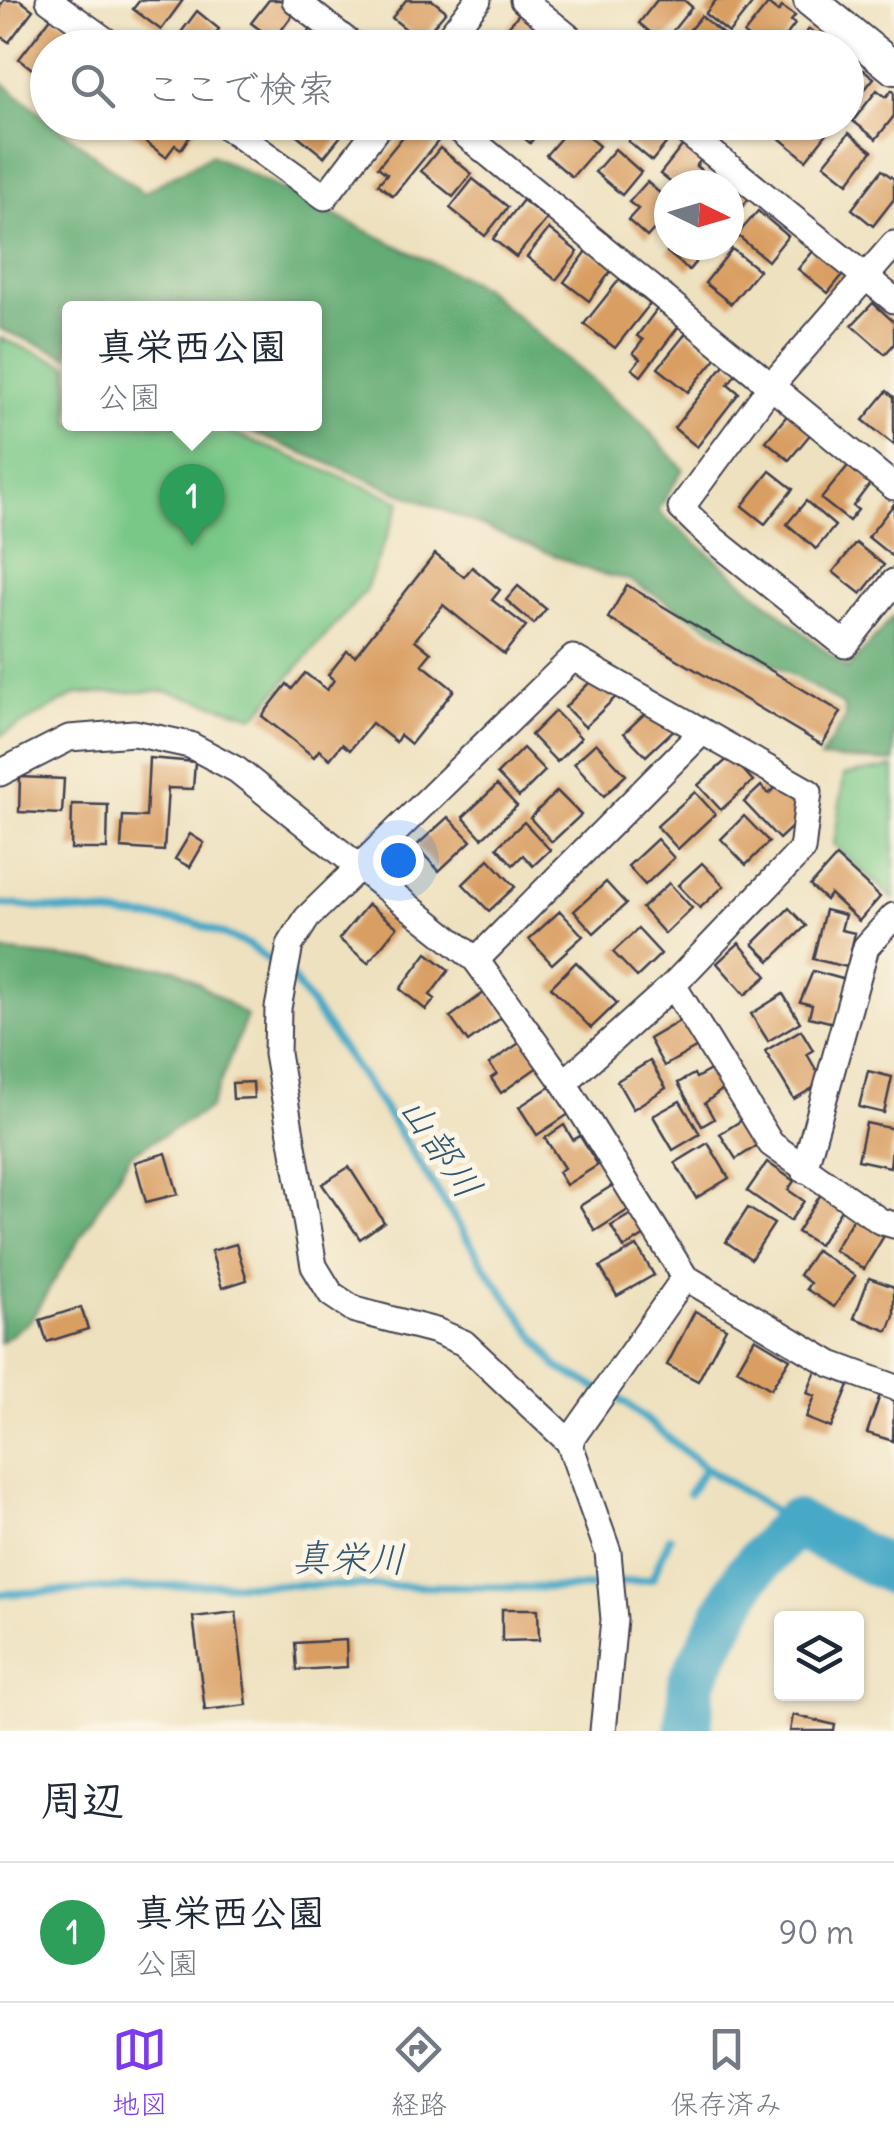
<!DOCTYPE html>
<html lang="ja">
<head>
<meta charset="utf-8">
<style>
	body { margin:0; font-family:Delius,"Klee One",sans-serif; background:#f6f6f7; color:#1f2937 }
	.controls { position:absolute; right:30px; bottom:30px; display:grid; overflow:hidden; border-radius:10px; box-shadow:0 2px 8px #0004 }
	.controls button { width:90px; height:90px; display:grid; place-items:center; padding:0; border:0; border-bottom:2px solid #e0e1e3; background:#fff; color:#1f2937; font:50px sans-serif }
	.compass { position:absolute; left:654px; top:170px; width:90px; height:90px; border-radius:50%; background:#fff; box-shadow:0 2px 8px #0004; rotate:95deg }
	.you { position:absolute; left:398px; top:860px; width:35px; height:35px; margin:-25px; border:8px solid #fff; border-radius:50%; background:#1a73e8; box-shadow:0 0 0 15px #1a73e833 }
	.badge { display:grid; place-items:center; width:65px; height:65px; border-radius:50%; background:#7c3aed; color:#fff; font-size:32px; font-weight:700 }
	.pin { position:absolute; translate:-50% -82px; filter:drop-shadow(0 2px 5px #0008) }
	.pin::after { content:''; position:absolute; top:52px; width:35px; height:30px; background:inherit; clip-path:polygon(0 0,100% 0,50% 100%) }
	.popup { position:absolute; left:62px; top:301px; width:260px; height:130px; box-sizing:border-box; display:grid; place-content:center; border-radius:10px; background:#fff; filter:drop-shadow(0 2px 8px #0005); font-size:32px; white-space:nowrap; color:#747a83 }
	.popup b { font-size:38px; color:#1f2937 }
	.popup::after { content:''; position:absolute; left:50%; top:100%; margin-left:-20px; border:20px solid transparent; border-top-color:#fff }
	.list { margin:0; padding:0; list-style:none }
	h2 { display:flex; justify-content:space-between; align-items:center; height:130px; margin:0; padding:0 40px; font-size:42px }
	h2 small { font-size:32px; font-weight:400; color:#747a83 }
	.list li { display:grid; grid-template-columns:65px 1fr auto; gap:30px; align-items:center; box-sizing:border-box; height:140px; padding:0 40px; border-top:2px solid #e0e1e3 }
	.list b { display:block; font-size:38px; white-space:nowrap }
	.list p { margin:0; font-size:32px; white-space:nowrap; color:#747a83 }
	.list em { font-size:32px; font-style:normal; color:#747a83 }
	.icon { flex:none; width:55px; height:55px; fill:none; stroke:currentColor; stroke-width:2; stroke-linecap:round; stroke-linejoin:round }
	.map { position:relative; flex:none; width:894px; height:1731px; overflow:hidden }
	.search { position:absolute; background:#fff; box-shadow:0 2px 8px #0004; left:30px; right:30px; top:30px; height:110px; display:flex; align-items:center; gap:25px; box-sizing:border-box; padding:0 35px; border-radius:55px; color:#747a83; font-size:38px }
	.sheet { height:270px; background:#fff }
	nav { display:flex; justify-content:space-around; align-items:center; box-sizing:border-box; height:140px; border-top:2px solid #e0e1e3; background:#fff; font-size:28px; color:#747a83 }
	nav a { display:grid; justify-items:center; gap:5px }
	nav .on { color:#7c3aed }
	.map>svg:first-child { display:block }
	.green { fill:#7ac888; stroke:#4e7562; stroke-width:2.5 }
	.forest { fill:#63ac74; stroke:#426758; stroke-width:2.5 }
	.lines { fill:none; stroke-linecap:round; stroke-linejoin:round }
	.stream { stroke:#46a9c6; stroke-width:8 }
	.river { stroke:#46a9c6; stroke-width:48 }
	.building { fill:#d99e62 }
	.minor-casing { stroke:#413f4f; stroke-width:29 }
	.tertiary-casing { stroke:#413f4f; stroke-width:36 }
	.minor { stroke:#fff; stroke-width:25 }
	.tertiary { stroke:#fff; stroke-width:32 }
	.labels { text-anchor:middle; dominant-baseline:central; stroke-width:10; stroke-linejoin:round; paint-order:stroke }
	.water-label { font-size:38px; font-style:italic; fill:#305873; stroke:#fcf5e5 }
</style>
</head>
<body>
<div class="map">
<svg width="894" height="1731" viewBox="0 0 894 1731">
	<rect width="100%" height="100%" fill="#fcf5e5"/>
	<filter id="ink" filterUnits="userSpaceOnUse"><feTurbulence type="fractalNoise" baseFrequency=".01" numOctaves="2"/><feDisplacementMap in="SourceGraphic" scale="20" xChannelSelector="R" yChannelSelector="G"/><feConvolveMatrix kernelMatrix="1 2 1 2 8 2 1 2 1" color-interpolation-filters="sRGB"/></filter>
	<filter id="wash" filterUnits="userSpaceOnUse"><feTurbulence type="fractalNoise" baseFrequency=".0048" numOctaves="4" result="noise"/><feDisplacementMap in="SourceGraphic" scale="40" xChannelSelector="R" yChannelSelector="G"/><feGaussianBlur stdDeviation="2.25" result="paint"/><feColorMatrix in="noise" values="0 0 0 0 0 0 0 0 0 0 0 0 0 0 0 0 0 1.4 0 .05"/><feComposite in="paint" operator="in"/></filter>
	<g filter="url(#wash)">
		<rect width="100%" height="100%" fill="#eee1bf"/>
		<g class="green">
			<polygon points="0,338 69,366 70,424 211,424 401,501 365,591 255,716 166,691 77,694 0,736"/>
			<polygon points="894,767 894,900 834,845 844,775"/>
		</g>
		<g class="forest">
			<polygon points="0,81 47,118 48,122 53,123 143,193 211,155 482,287 640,421 683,469 658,511 847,669 894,616 894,762 820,758 846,717 843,705 629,580 597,573 232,424 314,424 314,308 70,308 69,357 0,329"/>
			<polygon points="0,951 177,969 247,1016 210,1108 131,1154 30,1321 0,1343"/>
		</g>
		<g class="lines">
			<g class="stream">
				<polyline points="0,904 193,922 249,945 293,979 387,1113 488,1271 557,1367 627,1404 705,1468 794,1523"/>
				<polyline points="689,1493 705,1468"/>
				<polyline points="0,1594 208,1584 578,1588 652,1579 670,1537"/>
			</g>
			<polyline class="river" points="688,1731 692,1681 726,1614 748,1574 794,1523 894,1572"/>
		</g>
		<g id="blocks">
			<g class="building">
				<polygon points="4,0 20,0 33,10 9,42 0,36 0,6"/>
				<polygon points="140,0 183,0 161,30 133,9"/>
				<polygon points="269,0 293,0 300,5 274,40 251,23"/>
				<polygon points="406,0 432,0 446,11 421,41 392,18"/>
				<polygon points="657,0 684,0 692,7 663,43 639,23"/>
				<polygon points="716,0 755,0 729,33 705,14"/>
				<polygon points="768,4 778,12 782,7 795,16 791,21 795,24 777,48 761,48 744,34"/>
				<polygon points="526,5 557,32 545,48 498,48 494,44"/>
				<polygon points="197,11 219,29 205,48 187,48 176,39"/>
				<polygon points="52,16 76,27 60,48 48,48 48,64 40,75 19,59"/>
				<polygon points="701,16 726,37 717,48 684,48 679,43"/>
				<polygon points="319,19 336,48 296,48"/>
				<polygon points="809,29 833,48 795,48"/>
				<polygon points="846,65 860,76 864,70 874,78 846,113"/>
				<polygon points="877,90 886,97 892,90 894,92 894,116 876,139 853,121"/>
				<polygon points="118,122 200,122 181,149 175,145 166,157"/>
				<polygon points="308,122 352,122 324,157 297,135"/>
				<polygon points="415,122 439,140 393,196 378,184 387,174 378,167"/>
				<polygon points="509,122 546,122 530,143 508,125"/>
				<polygon points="642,122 674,122 679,127 652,161 628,141"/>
				<polygon points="790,122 836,122 806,160 778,137"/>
				<polygon points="573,124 599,146 572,177 546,155"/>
				<polygon points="849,133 872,151 848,183 824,164"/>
				<polygon points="690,136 708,151 696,166 706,174 698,185 674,185 660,174"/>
				<polygon points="440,148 472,174 453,197 421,171"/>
				<polygon points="615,149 641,172 622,195 595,172"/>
				<polygon points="882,170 894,179 894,199 873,226 852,209"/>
				<polygon points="729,171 754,192 729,223 729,185 718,185"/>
				<polygon points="473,179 508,207 485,236 450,208"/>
				<polygon points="647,182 669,201 669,213 647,237 628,220 638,209 629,202"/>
				<polygon points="523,200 547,219 516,257 493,239"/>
				<polygon points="758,211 788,236 768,261 737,235"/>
				<polygon points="549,229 578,252 556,280 527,257"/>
				<polygon points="821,242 850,266 828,293 798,269"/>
				<polygon points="672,245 710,245 689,270 667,252"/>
				<polygon points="732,249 759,270 731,304 705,283"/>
				<polygon points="587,251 616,264 589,301 564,282"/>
				<polygon points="619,280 650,304 615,348 584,324"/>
				<polygon points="873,303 894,322 894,344 885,354 852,325"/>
				<polygon points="657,309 679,326 641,376 632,369 640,359 633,353 643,340 637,336"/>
				<polygon points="687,332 717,357 688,392 658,368"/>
				<polygon points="727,361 739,370 728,384 739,393 697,447 674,428"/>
				<polygon points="887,391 894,397 894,445 863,420"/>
				<polygon points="790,412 813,431 789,460 766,441"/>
				<polygon points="851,462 873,480 853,506 858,510 849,521 821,499"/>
				<polygon points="770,471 793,489 765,524 742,506"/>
				<polygon points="806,501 835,526 816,549 787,524"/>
				<polygon points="894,504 894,558 868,537"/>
				<polygon points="856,543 884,565 861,594 833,572"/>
				<polygon points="435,554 464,577 472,567 500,590 492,600 526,626 504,654 443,605 415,640 431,653 422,664 454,690 411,744 400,735 396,742 372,723 350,750 342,744 330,759 319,750 314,757 262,716 287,684 292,689 305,673 327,690 334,680 328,675 347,651 355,656"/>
				<polygon points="627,585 841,712 822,745 608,618"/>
				<polygon points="518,586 546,609 534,624 506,600"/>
				<polygon points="605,667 625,688 585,727 565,707"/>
				<polygon points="657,702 679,725 646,756 624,733"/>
				<polygon points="555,711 581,738 557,762 531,735"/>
				<polygon points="596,743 626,775 604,796 574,763"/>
				<polygon points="523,748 545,771 519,797 497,774"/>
				<polygon points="731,756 753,781 721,810 698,785"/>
				<polygon points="149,758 195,762 193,789 168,788 164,851 121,848 123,816 146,817"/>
				<polygon points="20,777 64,779 62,814 19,812"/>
				<polygon points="780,783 807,813 779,839 744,802 761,786 769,794"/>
				<polygon points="497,785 517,806 482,838 463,817"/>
				<polygon points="557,791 581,815 552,842 530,818"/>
				<polygon points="695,792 715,814 678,849 657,826"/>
				<polygon points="72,804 108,805 107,849 71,849"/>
				<polygon points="744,816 769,842 746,865 721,839"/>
				<polygon points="448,817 471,841 439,871 416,846"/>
				<polygon points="524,822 550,850 533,866 523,855 513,865 497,847"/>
				<polygon points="190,834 204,843 190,867 175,859"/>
				<polygon points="657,839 674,858 645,885 628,866"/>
				<polygon points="836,857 880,897 859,921 830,894 826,900 810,886"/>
				<polygon points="489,859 515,887 489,911 463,884"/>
				<polygon points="702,863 724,886 700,908 678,885"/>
				<polygon points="606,882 626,904 594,933 574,911"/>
				<polygon points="669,883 692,908 665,934 642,908"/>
				<polygon points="368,904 397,927 368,963 339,939"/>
				<polygon points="789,908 806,926 770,961 753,944"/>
				<polygon points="825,910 845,915 841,930 855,933 847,967 813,959"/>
				<polygon points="560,911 583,936 552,964 529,939"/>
				<polygon points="638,929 661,954 637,977 613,952"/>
				<polygon points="739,943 767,976 745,995 717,963"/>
				<polygon points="427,953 449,970 430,995 435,999 426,1010 400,989"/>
				<polygon points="576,962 617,1003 591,1028 551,987"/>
				<polygon points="813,971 846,980 834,1023 809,1017 812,1005 800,1002"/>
				<polygon points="488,990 505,1015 468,1042 450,1017"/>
				<polygon points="783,994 800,1022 768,1041 751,1014"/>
				<polygon points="683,1019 699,1046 664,1066 649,1039"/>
				<polygon points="801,1030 813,1050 807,1054 823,1082 794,1099 765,1051"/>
				<polygon points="525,1039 542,1064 501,1093 491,1078 497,1074 489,1064"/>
				<polygon points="650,1061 666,1088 633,1109 617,1081"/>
				<polygon points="716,1067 727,1086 705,1103 714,1119 702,1126 678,1083 694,1074 696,1078"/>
				<polygon points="868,1071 892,1077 884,1113 859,1107"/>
				<polygon points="253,1082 254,1098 233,1099 232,1083"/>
				<polygon points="551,1086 569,1114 537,1135 519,1107"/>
				<polygon points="680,1101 700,1134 673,1150 653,1116"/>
				<polygon points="750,1115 766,1140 736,1159 720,1134"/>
				<polygon points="866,1123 894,1129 890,1167 858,1160"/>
				<polygon points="564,1125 573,1140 580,1136 598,1165 566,1185 558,1172 564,1168 545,1138"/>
				<polygon points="708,1143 729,1178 696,1198 675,1163"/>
				<polygon points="166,1153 178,1194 146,1202 135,1162"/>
				<polygon points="767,1162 794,1181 788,1190 804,1201 790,1221 747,1191"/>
				<polygon points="349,1167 384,1222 360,1239 322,1184"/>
				<polygon points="613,1185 628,1210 595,1231 580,1206"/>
				<polygon points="821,1194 843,1207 819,1245 797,1232"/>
				<polygon points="748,1208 774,1224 751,1259 726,1242"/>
				<polygon points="638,1210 650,1232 624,1248 611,1226"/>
				<polygon points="857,1212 887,1231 864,1269 834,1250"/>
				<polygon points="236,1244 247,1280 222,1288 211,1251"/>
				<polygon points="637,1246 654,1275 617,1296 600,1267"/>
				<polygon points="816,1250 855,1276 834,1307 806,1289 810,1283 799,1275"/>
				<polygon points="869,1278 894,1287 894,1316 888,1331 854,1318"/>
				<polygon points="81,1307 88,1329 47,1342 40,1320"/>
				<polygon points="695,1311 726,1328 698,1381 667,1365"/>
				<polygon points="755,1338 790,1359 771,1389 737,1369"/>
				<polygon points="816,1371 849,1385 831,1428 806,1418 815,1396 807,1393"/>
				<polygon points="881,1392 894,1397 893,1441 867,1433"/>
				<polygon points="502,1609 538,1609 539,1640 502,1641"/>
				<polygon points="236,1612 247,1705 205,1710 193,1617"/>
				<polygon points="346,1640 347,1667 297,1670 295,1643"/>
				<polygon points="793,1715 835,1725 834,1731 790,1731"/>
			</g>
		</g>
	</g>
	<g filter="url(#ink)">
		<use href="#blocks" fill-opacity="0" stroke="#413f4f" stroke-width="2.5"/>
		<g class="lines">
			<defs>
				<g id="minor">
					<polyline points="49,0 116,48"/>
					<polyline points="295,0 356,48"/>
					<polyline points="523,0 582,48"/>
					<polyline points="440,48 478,0"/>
					<polyline points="220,122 325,197 382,122"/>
					<polyline points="450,122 894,487"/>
					<polyline points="674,122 894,300"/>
					<polyline points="894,244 771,386 681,508 712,538 845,645 894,582"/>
					<polyline points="0,773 69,738 134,733 190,745 237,770 476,960 564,1083 685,1277 831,1364 894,1387"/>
					<polyline points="476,960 702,732"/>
					<polyline points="673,985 771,1144 880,1221 894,1225"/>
					<polyline points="564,1083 673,985 802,850 809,792 573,658 307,918 290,945 278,1008 277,1054 314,1266 331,1294 355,1310 436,1331 464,1343 569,1442 608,1552 614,1620 603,1731"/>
					<polyline points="804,1170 866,947 894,916"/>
					<polyline points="569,1442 685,1277"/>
				</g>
				<polyline id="tertiary" points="810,0 894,68"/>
			</defs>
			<use href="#minor" class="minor-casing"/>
			<use href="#tertiary" class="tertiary-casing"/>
			<use href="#minor" class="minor"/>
			<use href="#tertiary" class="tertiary"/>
		</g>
	</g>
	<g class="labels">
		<g class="water-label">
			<text transform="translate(441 1147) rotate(56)">山部川</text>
			<text transform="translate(349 1558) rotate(1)">真栄川</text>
		</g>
	</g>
</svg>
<div class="controls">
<button><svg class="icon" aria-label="layers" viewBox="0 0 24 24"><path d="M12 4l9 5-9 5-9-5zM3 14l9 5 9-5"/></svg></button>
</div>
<svg class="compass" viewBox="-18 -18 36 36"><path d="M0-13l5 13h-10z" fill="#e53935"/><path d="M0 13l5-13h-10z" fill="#747a83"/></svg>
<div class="you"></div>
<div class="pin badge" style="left:192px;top:546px;background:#2e9e5b">1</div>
<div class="popup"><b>真栄西公園</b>公園</div>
<div class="search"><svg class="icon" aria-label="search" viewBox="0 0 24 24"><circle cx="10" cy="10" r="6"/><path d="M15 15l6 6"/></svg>ここで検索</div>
</div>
<section class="sheet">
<h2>周辺<small></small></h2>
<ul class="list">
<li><span class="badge" style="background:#2e9e5b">1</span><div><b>真栄西公園</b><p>公園</p></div><em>90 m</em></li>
</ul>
</section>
<nav>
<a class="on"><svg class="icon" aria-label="map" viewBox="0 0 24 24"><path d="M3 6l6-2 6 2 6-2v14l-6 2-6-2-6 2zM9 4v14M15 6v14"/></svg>地図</a>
<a><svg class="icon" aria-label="directions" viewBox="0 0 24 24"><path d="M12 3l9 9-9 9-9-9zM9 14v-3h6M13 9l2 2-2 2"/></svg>経路</a>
<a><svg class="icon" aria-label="saved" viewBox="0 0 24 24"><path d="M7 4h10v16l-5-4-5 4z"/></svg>保存済み</a>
</nav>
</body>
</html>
